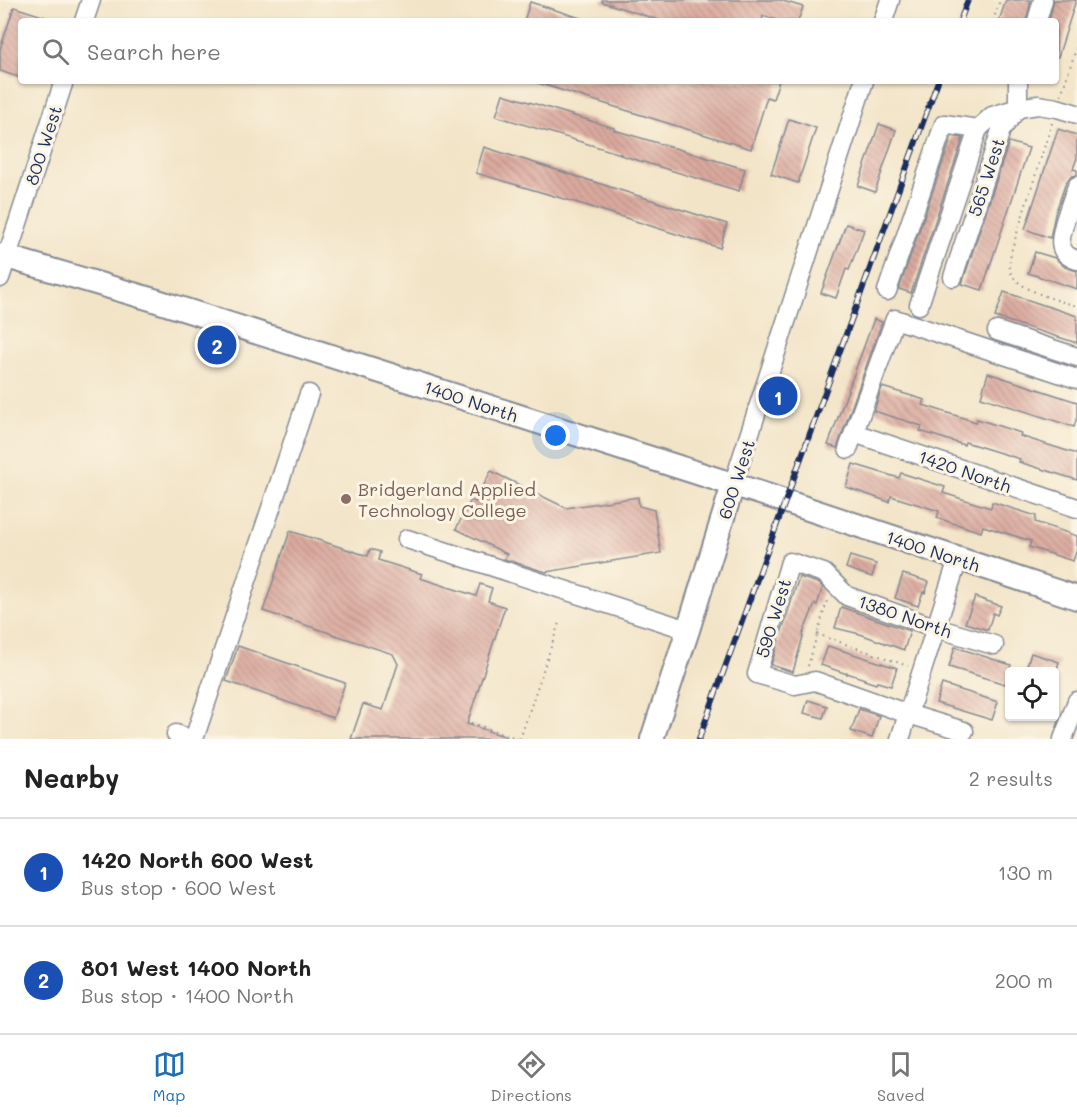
<!DOCTYPE html>
<html lang="en">
<head>
<meta charset="utf-8">
<style>
	body { margin:0; font-family:Mali,sans-serif; background:#f6f6f6; color:#222 }
	.controls { position:absolute; right:18px; bottom:18px; display:grid; overflow:hidden; border-radius:6px; box-shadow:0 2px 4px #0004 }
	.controls button { width:54px; height:54px; display:grid; place-items:center; padding:0; border:0; border-bottom:2px solid #e0e0e0; background:#fff; color:#222; font:30px sans-serif }
	.you { position:absolute; left:556px; top:436px; width:21px; height:21px; margin:-15px; border:4px solid #fff; border-radius:50%; background:#1a73e8; box-shadow:0 0 0 9px #1a73e833 }
	.badge { display:grid; place-items:center; width:39px; height:39px; border-radius:50%; background:#1f6fb2; color:#fff; font-size:20px; font-weight:700 }
	.pin { position:absolute; translate:-50% -50%; border:3px solid #fff; box-shadow:0 2px 6px #0006 }
	.list { margin:0; padding:0; list-style:none }
	h2 { display:flex; justify-content:space-between; align-items:center; height:78px; margin:0; padding:0 24px; font-size:26px }
	h2 small { font-size:20px; font-weight:400; color:#767676 }
	.list li { display:grid; grid-template-columns:39px 1fr auto; gap:18px; align-items:center; box-sizing:border-box; height:108px; padding:0 24px; border-top:2px solid #e0e0e0 }
	.list b { display:block; font-size:22px; white-space:nowrap }
	.list p { margin:0; font-size:20px; white-space:nowrap; color:#767676 }
	.list em { font-size:20px; font-style:normal; color:#767676 }
	.icon { flex:none; width:33px; height:33px; fill:none; stroke:currentColor; stroke-width:2; stroke-linecap:round; stroke-linejoin:round }
	.map { position:relative; flex:none; width:1077px; height:739px; overflow:hidden }
	.search { position:absolute; background:#fff; box-shadow:0 2px 4px #0004; left:18px; right:18px; top:18px; height:66px; display:flex; align-items:center; gap:15px; box-sizing:border-box; padding:0 21px; border-radius:6px; color:#767676; font-size:22px }
	.sheet { height:294px; background:#fff }
	nav { display:flex; justify-content:space-around; align-items:center; box-sizing:border-box; height:84px; border-top:2px solid #e0e0e0; background:#fff; font-size:16px; color:#767676 }
	nav a { display:grid; justify-items:center; gap:3px }
	nav .on { color:#1f6fb2 }
	.map>svg:first-child { display:block }
	.building { fill:url(#building-back-hatch) }
	.lines { fill:none; stroke-linecap:round; stroke-linejoin:round }
	.minor-casing { stroke:#868a92; stroke-width:21 }
	.major-casing { stroke:#868a92; stroke-width:26 }
	.path { stroke:#868a92; stroke-width:2; stroke-dasharray:1.5 4.5; stroke-linecap:butt }
	.minor { stroke:#fff; stroke-width:18 }
	.major { stroke:#fff; stroke-width:22 }
	.rail-casing { stroke:#1b2f5e; stroke-width:6 }
	.rail { stroke:#fcf5e5; stroke-width:4; stroke-dasharray:11; stroke-linecap:butt }
	.education-dot { fill:#8d6e63; stroke:#fcf5e5; stroke-width:2 }
	.labels { text-anchor:middle; dominant-baseline:central; stroke-width:6; stroke-linejoin:round; paint-order:stroke }
	.street-label { font-size:18px; fill:#1b2f5e; stroke:#fcf5e5 }
	.education-label { font-size:18px; fill:#785e54; stroke:#fcf5e5; text-anchor:start }
</style>
</head>
<body>
<div class="map">
<svg width="1077" height="739" viewBox="0 0 1077 739">
	<defs>
		<pattern id="building-back-hatch" width="6" height="6" patternUnits="userSpaceOnUse" patternTransform="scale(1.5)"><rect width="6" height="6" fill="#dcaa9f"/><path d="M-1 5l2 2M0 0l6 6M5-1l2 2" fill="none" stroke="#b28b85"/></pattern>
	</defs>
	<rect width="100%" height="100%" fill="#fcf5e5"/>
	<filter id="ink" filterUnits="userSpaceOnUse"><feTurbulence type="fractalNoise" baseFrequency=".0167" numOctaves="2"/><feDisplacementMap in="SourceGraphic" scale="12" xChannelSelector="R" yChannelSelector="G"/><feConvolveMatrix kernelMatrix="1 2 1 2 8 2 1 2 1" color-interpolation-filters="sRGB"/></filter>
	<filter id="wash" filterUnits="userSpaceOnUse"><feTurbulence type="fractalNoise" baseFrequency=".008" numOctaves="4" result="noise"/><feDisplacementMap in="SourceGraphic" scale="24" xChannelSelector="R" yChannelSelector="G"/><feGaussianBlur stdDeviation="1.35" result="paint"/><feColorMatrix in="noise" values="0 0 0 0 0 0 0 0 0 0 0 0 0 0 0 0 0 1.4 0 .05"/><feComposite in="paint" operator="in"/></filter>
	<g filter="url(#wash)">
		<rect width="100%" height="100%" fill="#f2e4c7"/>
		<g id="blocks">
			<g class="building">
				<polygon points="602,0 780,0 803,7 798,21 780,21 763,16 762,21 662,21 602,2"/>
				<polygon points="1006,0 1031,0 1026,21 999,21"/>
				<polygon points="1054,0 1076,0 1058,57 1056,57 1056,21 1049,21"/>
				<polygon points="530,2 584,19 584,21 524,21"/>
				<polygon points="14,7 52,19 52,21 21,21 21,78 0,71 0,49"/>
				<polygon points="539,81 670,81 680,84 680,81 779,81 773,99 767,97 751,149 538,83"/>
				<polygon points="503,94 614,128 614,130 745,169 739,191 620,155 621,154 496,116"/>
				<polygon points="789,119 816,128 798,183 771,174"/>
				<polygon points="879,124 896,130 875,192 858,186"/>
				<polygon points="1058,129 1077,135 1077,158 1073,169 1077,170 1077,175 1070,177 1066,182 1055,214 1050,238 1025,229"/>
				<polygon points="952,136 963,138 911,293 899,289"/>
				<polygon points="1009,142 1029,148 982,290 962,284"/>
				<polygon points="484,147 727,224 720,248 588,206 476,173"/>
				<polygon points="846,224 864,230 849,270 846,269 836,298 821,293"/>
				<polygon points="1035,252 1055,258 1065,267 1077,271 1077,289 1028,273"/>
				<polygon points="1004,292 1077,316 1077,343 995,317"/>
				<polygon points="874,319 882,322 837,448 828,445"/>
				<polygon points="988,373 1077,402 1077,417 1074,427 981,397"/>
				<polygon points="882,387 925,400 923,405 976,422 977,419 1021,433 1020,436 1077,454 1077,480 1019,462 1020,459 965,442 964,445 920,431 922,426 874,411"/>
				<polygon points="853,464 899,478 901,473 945,487 943,493 991,508 992,502 1036,516 1035,522 1077,536 1077,549 1073,561 1029,547 1031,541 983,526 981,532 937,518 939,511 891,496 889,502 846,487"/>
				<polygon points="491,471 566,508 638,497 639,506 654,510 661,553 546,572 504,559 507,554 456,529 471,500 475,502"/>
				<polygon points="290,531 368,556 370,549 380,552 378,560 422,574 420,578 476,596 480,584 492,588 488,601 505,607 467,724 507,737 507,739 351,739 363,704 383,710 398,664 393,654 263,611"/>
				<polygon points="850,556 876,564 872,577 846,568"/>
				<polygon points="903,574 929,582 925,593 923,592 918,606 895,598"/>
				<polygon points="799,577 818,583 823,587 817,605 815,604 803,633 804,633 793,672 771,665"/>
				<polygon points="975,597 1001,606 997,615 993,613 988,630 965,623"/>
				<polygon points="841,607 910,631 904,650 860,634 835,628"/>
				<polygon points="238,646 345,683 333,718 226,681"/>
				<polygon points="828,646 897,668 891,686 877,682 876,684 864,680 865,679 847,673 847,674 821,665"/>
				<polygon points="955,647 1011,665 1005,684 949,667"/>
				<polygon points="1031,653 1059,662 1056,672 1025,672"/>
				<polygon points="942,684 998,702 992,720 936,703"/>
				<polygon points="808,700 827,706 823,718 804,713"/>
				<polygon points="859,709 879,716 872,738 851,731"/>
			</g>
		</g>
	</g>
	<g filter="url(#ink)">
		<use href="#blocks" fill-opacity="0" stroke="#868a92" stroke-width="1.5"/>
		<g class="lines">
			<defs>
				<g id="minor">
					<polyline points="84,21 91,0"/>
					<polyline points="883,21 890,0"/>
					<polyline points="1037,21 1043,0"/>
					<path d="M1077,186C1073,198 1057,237 1062,248C1064,254 1071,258 1077,260"/>
					<polyline points="953,277 1001,130 1018,108 1018,81"/>
					<polyline points="0,278 64,81"/>
					<polyline points="887,291 944,124 978,129"/>
					<polyline points="919,305 978,129 992,116 1018,108 1038,105 1057,108 1077,114"/>
					<polyline points="997,331 1077,357"/>
					<polyline points="854,433 1077,508"/>
					<polyline points="848,449 895,319 1077,379"/>
					<polyline points="733,485 864,81"/>
					<polyline points="407,539 688,630"/>
					<polyline points="964,731 908,714 815,681 795,685 757,674 790,562 824,573 847,596 936,628 994,645"/>
					<polyline points="176,734 190,739"/>
					<polyline points="194,739 309,394"/>
					<polyline points="900,739 958,559"/>
					<polyline points="1063,739 1077,701"/>
				</g>
				<g id="major">
					<polyline points="0,255 154,300 375,370 760,493 1077,598"/>
					<polyline points="652,739 688,630 733,485"/>
				</g>
			</defs>
			<use href="#minor" class="minor-casing"/>
			<use href="#major" class="major-casing"/>
			<g class="path">
				<polyline points="993,21 1000,0"/>
				<polyline points="1061,95 1077,46"/>
				<path d="M1052,123L1011,252C1010,260 1008,268 1012,275C1021,291 1060,301 1077,306"/>
				<polyline points="817,634 908,666"/>
				<polyline points="808,666 828,597"/>
				<polyline points="471,723 519,739"/>
				<polyline points="520,739 559,623"/>
			</g>
			<use href="#minor" class="minor"/>
			<use href="#major" class="major"/>
			<defs>
				<g id="rail">
					<polyline points="960,21 968,0"/>
					<polyline points="699,739 938,81"/>
				</g>
			</defs>
			<use href="#rail" class="rail-casing"/>
			<use href="#rail" class="rail"/>
		</g>
	</g>
	<circle class="education-dot" cx="346" cy="499" r="6"/>
	<g class="labels">
		<g class="street-label">
			<text transform="translate(43 145) rotate(-72)">800 West</text>
			<text transform="translate(986 177) rotate(-72)">565 West</text>
			<text transform="translate(471 401) rotate(18)">1400 North</text>
			<text transform="translate(965 471) rotate(19)">1420 North</text>
			<text transform="translate(736 479) rotate(-72)">600 West</text>
			<text transform="translate(933 551) rotate(18)">1400 North</text>
			<text transform="translate(905 616) rotate(19)">1380 North</text>
			<text transform="translate(773 618) rotate(-73)">590 West</text>
		</g>
		<g class="education-label">
			<text x="358" y="489">Bridgerland Applied<tspan x="358" dy="21">Technology College</tspan></text>
		</g>
	</g>
</svg>
<div class="controls">
<button><svg class="icon" aria-label="locate" viewBox="0 0 24 24"><circle cx="12" cy="12" r="6"/><path d="M12 2v4M12 18v4M2 12h4M18 12h4"/></svg></button>
</div>
<div class="you"></div>
<div class="pin badge" style="left:778px;top:396px;background:#1a4fb4">1</div>
<div class="pin badge" style="left:217px;top:345px;background:#1a4fb4">2</div>
<div class="search"><svg class="icon" aria-label="search" viewBox="0 0 24 24"><circle cx="10" cy="10" r="6"/><path d="M15 15l6 6"/></svg>Search here</div>
</div>
<section class="sheet">
<h2>Nearby<small>2 results</small></h2>
<ul class="list">
<li><span class="badge" style="background:#1a4fb4">1</span><div><b>1420 North 600 West</b><p>Bus stop · 600 West</p></div><em>130 m</em></li>
<li><span class="badge" style="background:#1a4fb4">2</span><div><b>801 West 1400 North</b><p>Bus stop · 1400 North</p></div><em>200 m</em></li>
</ul>
</section>
<nav>
<a class="on"><svg class="icon" aria-label="map" viewBox="0 0 24 24"><path d="M3 6l6-2 6 2 6-2v14l-6 2-6-2-6 2zM9 4v14M15 6v14"/></svg>Map</a>
<a><svg class="icon" aria-label="directions" viewBox="0 0 24 24"><path d="M12 3l9 9-9 9-9-9zM9 14v-3h6M13 9l2 2-2 2"/></svg>Directions</a>
<a><svg class="icon" aria-label="saved" viewBox="0 0 24 24"><path d="M7 4h10v16l-5-4-5 4z"/></svg>Saved</a>
</nav>
</body>
</html>
